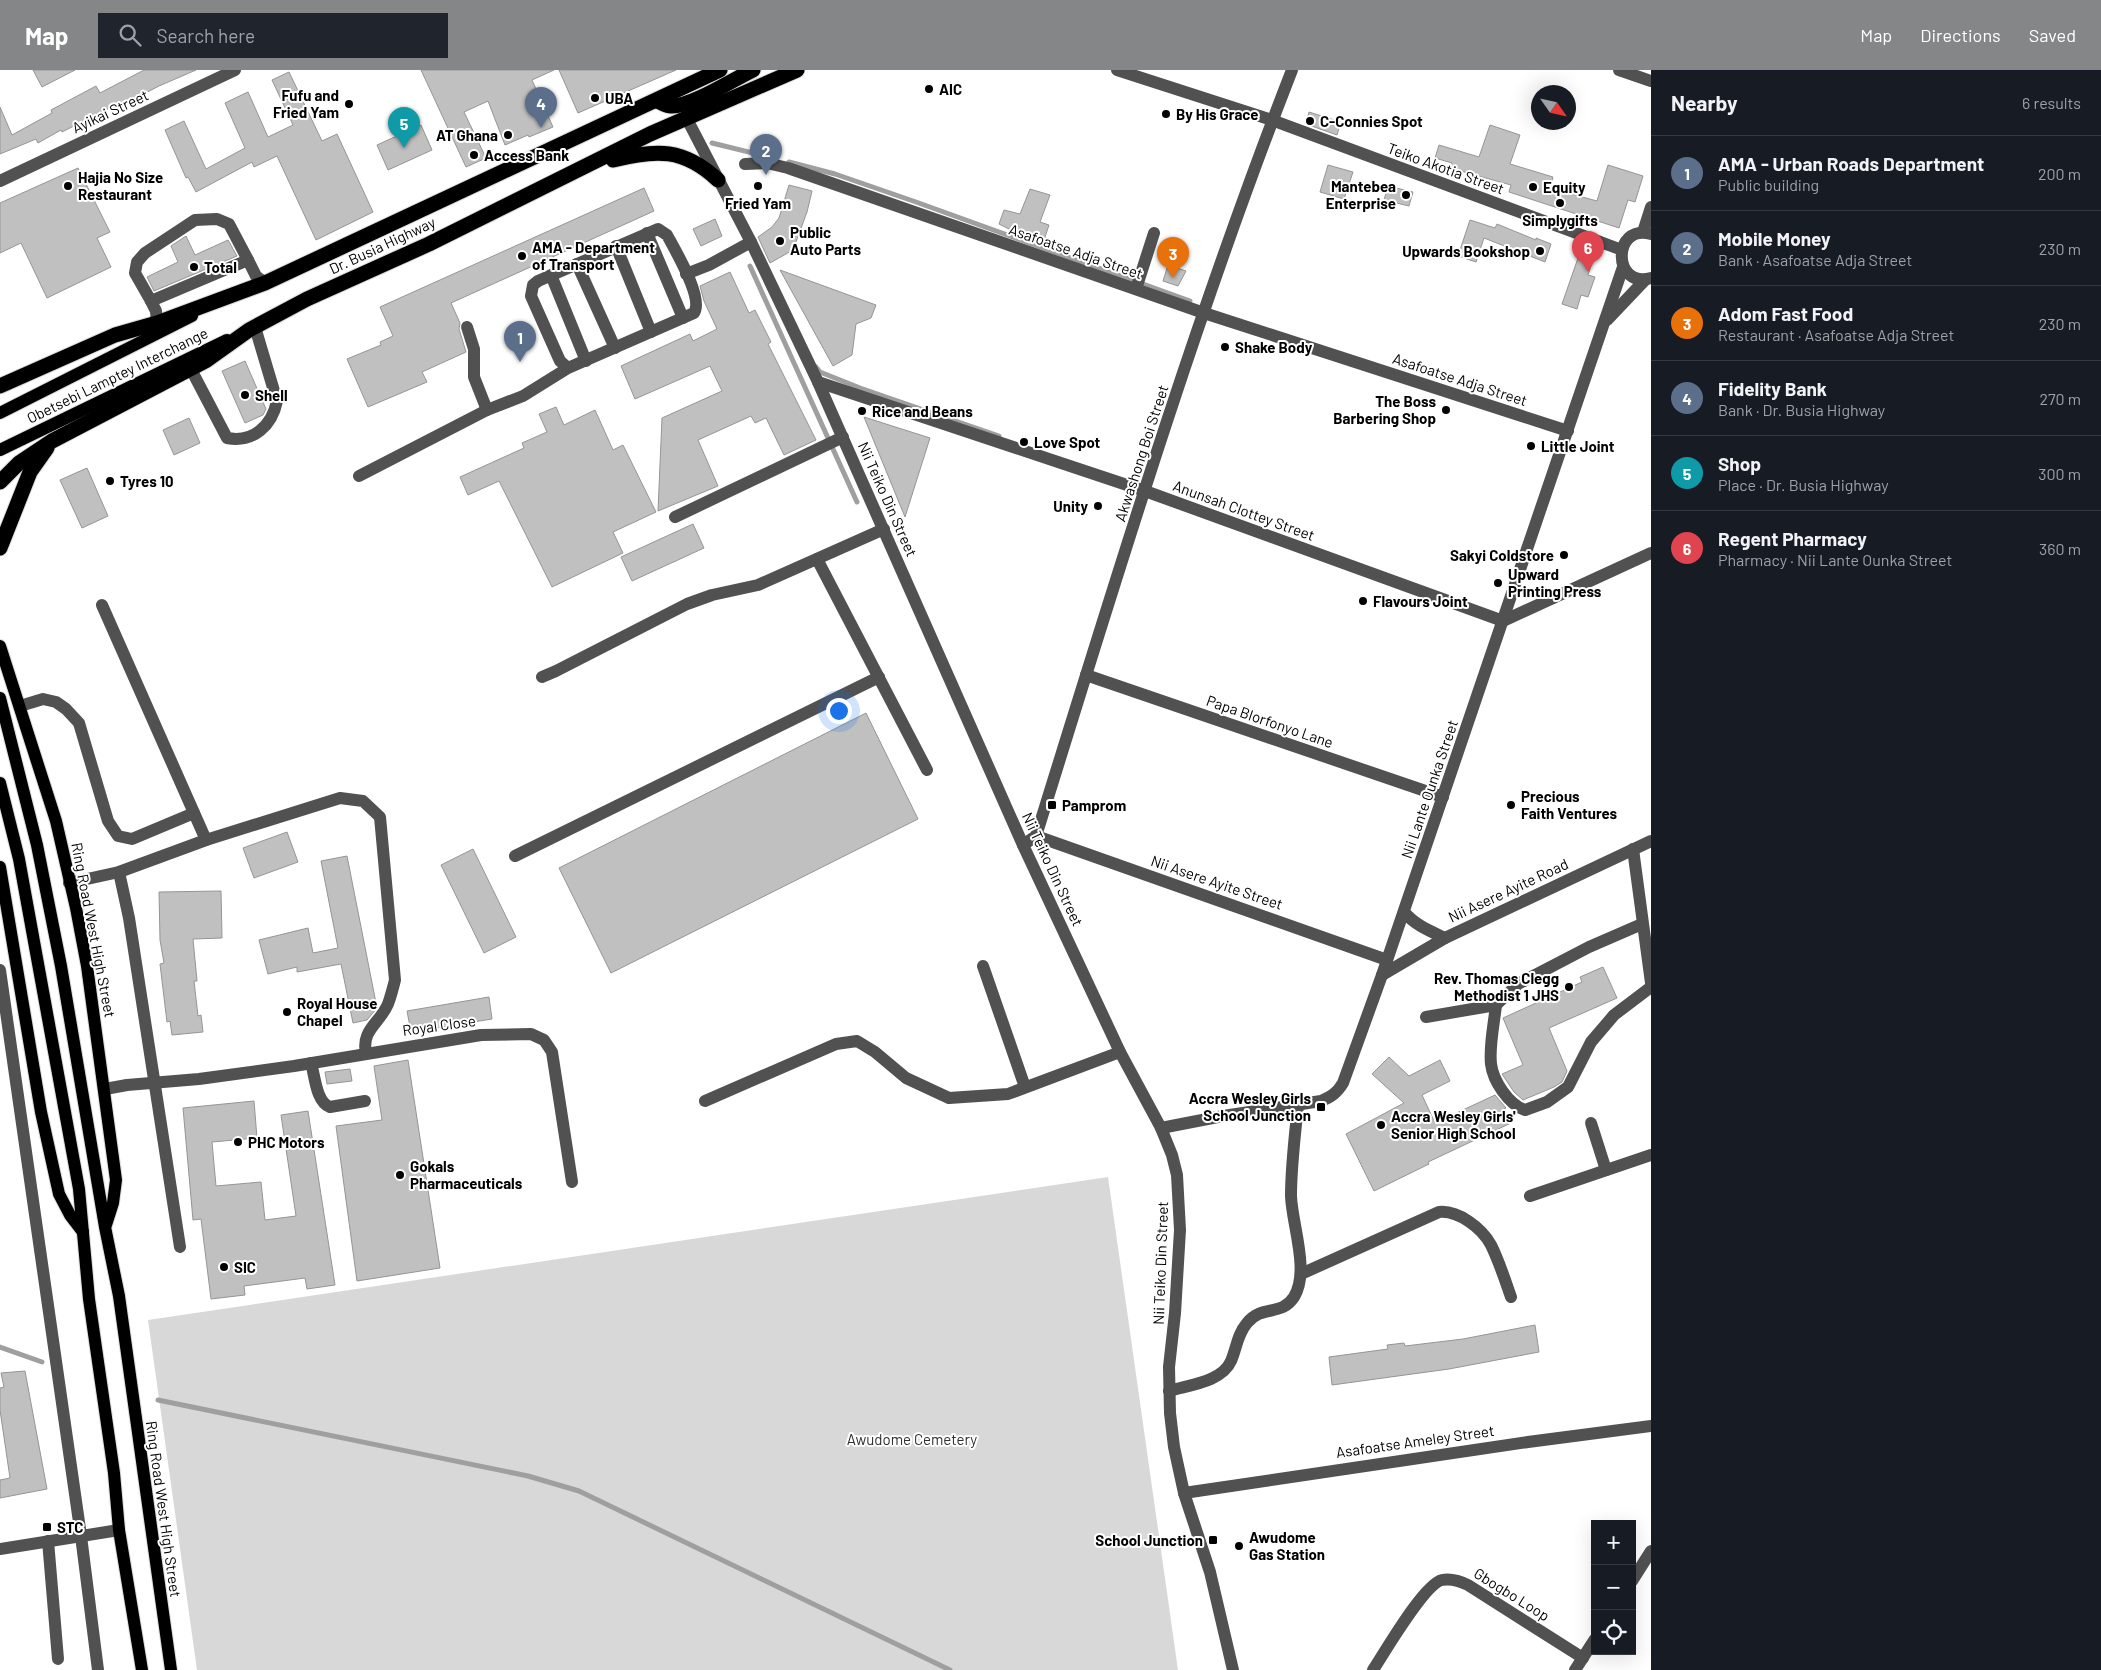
<!DOCTYPE html>
<html lang="en">
<head>
<meta charset="utf-8">
<style>
	body { margin:0; font-family:Barlow,sans-serif; background:#20242c; color:#f1f3f6 }
	.controls { position:absolute; right:15px; bottom:15px; display:grid; overflow:hidden; border-radius:0px; box-shadow:0 5px 20px #0002 }
	.controls button { width:45px; height:45px; display:grid; place-items:center; padding:0; border:0; border-bottom:1px solid #363941; background:#171b24; color:#f1f3f6; font:25px sans-serif }
	.compass { position:absolute; left:1531px; top:15px; width:45px; height:45px; border-radius:50%; background:#171b24; box-shadow:0 5px 20px #0002; rotate:124deg }
	.you { position:absolute; left:838px; top:640px; width:18px; height:18px; margin:-12px; border:4px solid #fff; border-radius:50%; background:#1a73e8; box-shadow:0 0 0 8px #1a73e833 }
	.badge { display:grid; place-items:center; width:32px; height:32px; border-radius:50%; background:#858687; color:#fff; font-size:16px; font-weight:700 }
	.pin { position:absolute; translate:-50% -41px; filter:drop-shadow(0 1px 2px #0008) }
	.pin::after { content:''; position:absolute; top:26px; width:18px; height:15px; background:inherit; clip-path:polygon(0 0,100% 0,50% 100%) }
	.list { margin:0; padding:0; list-style:none }
	h2 { display:flex; justify-content:space-between; align-items:center; height:65px; margin:0; padding:0 20px; font-size:21px }
	h2 small { font-size:16px; font-weight:400; color:#9ea1a6 }
	.list li { display:grid; grid-template-columns:32px 1fr auto; gap:15px; align-items:center; box-sizing:border-box; height:75px; padding:0 20px; border-top:1px solid #363941 }
	.list b { display:block; font-size:19px; white-space:nowrap }
	.list p { margin:0; font-size:16px; white-space:nowrap; color:#9ea1a6 }
	.list em { font-size:16px; font-style:normal; color:#9ea1a6 }
	.icon { flex:none; width:28px; height:28px; fill:none; stroke:currentColor; stroke-width:2; stroke-linecap:round; stroke-linejoin:round }
	.map { position:relative; flex:none; width:1651px; height:1600px; overflow:hidden }
	header { display:flex; align-items:center; gap:30px; box-sizing:border-box; height:70px; padding:0 25px; background:#858687; color:#fff }
	header strong { font-size:24px }
	nav { display:flex; gap:28px; margin-inline-start:auto; font-size:18px }
	.search { width:350px; height:45px; background:#20242c; display:flex; align-items:center; gap:12px; box-sizing:border-box; padding:0 18px; border-radius:0px; color:#9ea1a6; font-size:19px }
	main { display:flex }
	aside { flex:1; background:#171b24 }
	.map>svg:first-child { display:block }
	.green { fill:#d8d8d8 }
	.lines { fill:none; stroke-linecap:round; stroke-linejoin:round }
	.stream { stroke:#9f9f9f; stroke-width:5 }
	.building { fill:#c0c0c0; stroke:#959595 }
	.major-casing { stroke:#dbdbdb; stroke-width:14 }
	.highway-casing { stroke:#dbdbdb; stroke-width:17 }
	.minor { stroke:#515151; stroke-width:12 }
	.major { stroke:#000; stroke-width:12 }
	.highway { stroke:#000; stroke-width:15 }
	.poi-dot { fill:#000; stroke:#fff; stroke-width:2 }
	.labels { text-anchor:middle; dominant-baseline:central; stroke-width:4; stroke-linejoin:round; paint-order:stroke }
	.poi-label { font-size:15px; font-weight:bold; fill:#000; stroke:#fff; text-anchor:start }
	.street-label { font-size:15px; fill:#000; stroke:#fff }
	.park-label { font-size:15px; fill:#2f2f2f; stroke:#fff }
</style>
</head>
<body>
<header>
<strong>Map</strong>
<div class="search"><svg class="icon" aria-label="search" viewBox="0 0 24 24"><circle cx="10" cy="10" r="6"/><path d="M15 15l6 6"/></svg>Search here</div>
<nav><a>Map</a><a>Directions</a><a>Saved</a></nav>
</header>
<main>
<div class="map">
<svg width="1651" height="1600" viewBox="0 0 1651 1600">
	<rect width="100%" height="100%" fill="#fff"/>
	<polygon class="green" points="1108,1107 1178,1600 197,1600 148,1250"/>
	<g class="lines">
		<g class="stream">
			<polyline points="712,73 773,88"/>
			<polyline points="789,92 835,104 916,132 1190,231"/>
			<polyline points="750,196 857,432"/>
			<polyline points="816,297 820,302 860,318 999,366"/>
			<polyline points="0,1277 42,1292"/>
			<polyline points="158,1330 528,1406 579,1421 950,1600"/>
		</g>
	</g>
	<g class="building">
		<polygon points="33,0 75,0 42,17"/>
		<polygon points="144,0 196,0 159,16 117,38 115,35 62,62 61,60 38,73 36,69 0,84 0,37 12,65 52,43 51,40 96,16 100,23"/>
		<polygon points="421,0 554,0 532,10 553,57 529,67 528,65 505,75 488,31 464,42 486,88 466,97"/>
		<polygon points="559,0 676,0 578,43"/>
		<polygon points="289,2 322,71 337,64 373,142 316,170 277,86 254,97 252,92 196,122 188,107 186,108 165,60 184,51 206,99 245,78 225,33 248,22 268,67 293,55 272,10"/>
		<polygon points="1309,42 1341,52 1337,65 1306,54"/>
		<polygon points="421,55 432,80 388,100 377,75"/>
		<polygon points="1490,55 1520,65 1510,94 1553,107 1550,118 1597,131 1608,95 1643,106 1635,132 1628,130 1619,158 1509,122 1511,115 1450,98 1452,93 1435,88 1439,75 1479,87"/>
		<polygon points="1328,95 1353,102 1344,129 1320,122"/>
		<polygon points="78,98 110,162 97,168 111,197 47,228 21,173 0,183 0,133"/>
		<polygon points="789,115 812,121 807,142 793,180 770,193 758,167 772,157 779,148"/>
		<polygon points="1388,116 1413,122 1409,136 1384,130"/>
		<polygon points="644,118 654,141 451,233 460,253 459,259 466,282 422,302 427,312 368,337 347,289 381,275 380,272 393,266 380,237"/>
		<polygon points="1030,119 1050,125 1040,152 1049,155 1044,170 1013,161 999,154 1004,140 1020,144"/>
		<polygon points="715,149 722,166 701,176 693,159"/>
		<polygon points="1470,150 1495,158 1497,154 1536,170 1536,168 1551,174 1545,192 1484,168 1476,192 1458,186"/>
		<polygon points="186,166 195,185 228,170 237,186 154,221 147,207 178,192 171,176"/>
		<polygon points="1578,188 1592,193 1588,205 1595,207 1588,227 1581,225 1577,239 1562,234"/>
		<polygon points="1168,195 1186,201 1178,216 1163,211"/>
		<polygon points="780,200 876,235 871,248 856,254 852,285 833,296"/>
		<polygon points="730,202 749,243 755,240 771,272 768,274 816,370 784,385 766,348 755,353 751,346 698,370 718,416 658,441 662,348 722,321 710,296 635,329 621,296 690,264 693,271 717,259 704,231 700,216"/>
		<polygon points="245,291 266,339 263,345 245,353 222,301"/>
		<polygon points="556,337 564,355 595,340 613,380 623,375 656,442 613,462 623,483 552,517 499,411 468,425 460,407 524,378 522,373 547,362 539,344"/>
		<polygon points="864,347 930,368 905,447"/>
		<polygon points="189,348 200,373 174,385 163,360"/>
		<polygon points="87,398 108,446 82,458 60,410"/>
		<polygon points="693,454 704,478 632,511 621,487"/>
		<polygon points="866,643 918,749 611,903 559,798"/>
		<polygon points="287,762 298,792 254,808 243,778"/>
		<polygon points="473,779 516,867 484,883 441,795"/>
		<polygon points="347,786 377,938 367,950 353,953 341,894 297,902 297,897 268,904 259,870 308,858 313,883 338,878 321,791"/>
		<polygon points="221,821 222,868 193,869 197,911 194,911 198,946 201,945 203,962 172,965 170,951 167,952 160,894 164,893 160,870 159,822"/>
		<polygon points="1603,897 1617,928 1549,958 1567,1001 1562,1012 1554,1017 1523,1030 1514,1022 1502,1004 1523,995 1503,948 1582,912 1580,907"/>
		<polygon points="489,927 492,949 411,962 407,941"/>
		<polygon points="1389,987 1409,1006 1440,990 1450,1011 1422,1025 1435,1053 1495,1025 1506,1038 1504,1039 1511,1053 1428,1092 1429,1094 1374,1121 1346,1064 1404,1033 1372,1004"/>
		<polygon points="408,990 440,1198 357,1211 336,1056 382,1050 374,996"/>
		<polygon points="350,999 352,1011 327,1014 325,1002"/>
		<polygon points="254,1031 257,1068 212,1072 216,1116 261,1112 265,1150 296,1146 281,1045 308,1041 335,1215 307,1219 305,1208 244,1216 245,1225 211,1229 201,1149 193,1150 183,1038"/>
		<polygon points="1535,1255 1539,1282 1449,1299 1332,1315 1329,1287 1388,1279 1387,1275 1404,1273 1405,1276 1463,1269"/>
		<polygon points="25,1301 47,1419 0,1428 0,1410 10,1408 0,1340 0,1318 4,1317 1,1303"/>
	</g>
	<g class="lines">
		<defs>
			<g id="major">
				<polyline points="0,343 192,246"/>
				<polyline points="0,380 227,270"/>
				<polyline points="0,576 56,751 76,838 87,896 116,1110 113,1133 106,1155"/>
				<polyline points="0,628 37,775 61,896 105,1157 119,1226 171,1600"/>
				<polyline points="0,713 19,789 79,1119 89,1229 114,1403 119,1460 142,1600"/>
				<polyline points="0,797 41,1042 59,1124 70,1145 83,1162"/>
			</g>
			<g id="highway">
				<path d="M656,31C661,32 666,36 671,36C691,37 734,9 753,0"/>
				<path d="M613,90C656,79 684,78 718,110"/>
				<polyline points="0,316 115,265 157,253 265,213 720,0"/>
				<polyline points="0,412 19,393 52,371 207,290 249,260 307,229 429,174 650,64 797,0"/>
				<polyline points="0,478 30,402 47,378"/>
			</g>
		</defs>
		<use href="#major" class="major-casing"/>
		<use href="#highway" class="highway-casing"/>
		<g class="minor">
			<polyline points="1117,0 1272,50 1622,180"/>
			<polyline points="1619,0 1651,11"/>
			<polyline points="687,49 751,172 818,312 1023,775 1120,982 1161,1058 1172,1085 1177,1105 1180,1160 1175,1243 1169,1297 1170,1343 1174,1377 1184,1423 1210,1502 1233,1600"/>
			<polyline points="745,94 767,93 788,98 1204,243 1568,361"/>
			<polyline points="0,111 235,0"/>
			<polyline points="1643,162 1651,137"/>
			<polyline points="647,163 683,248"/>
			<path d="M1651,164C1612,153 1612,219 1651,208"/>
			<polyline points="616,176 651,262"/>
			<polyline points="577,194 615,278"/>
			<polyline points="686,204 709,195 751,172"/>
			<polyline points="551,205 586,291"/>
			<polyline points="1136,219 1154,163"/>
			<polyline points="151,231 135,203 137,192 145,183 195,150 217,149 229,154 248,190"/>
			<polyline points="1607,250 1645,210"/>
			<polyline points="157,253 156,241 151,231 248,190 256,206 265,213"/>
			<polyline points="467,257 474,279 474,307 487,340"/>
			<path d="M189,300L194,305L227,368C253,373 272,356 277,331L255,257"/>
			<polyline points="818,312 1145,421 1503,551 1651,483"/>
			<path d="M359,406L487,340L523,326L568,298L694,243C704,228 675,180 667,165L658,159L538,211L533,215L531,226L560,291L568,298"/>
			<polyline points="675,447 843,367"/>
			<polyline points="817,489 927,700"/>
			<polyline points="102,535 206,770"/>
			<polyline points="1086,605 1443,727"/>
			<polyline points="542,607 556,601 687,534 712,525 758,515 884,459"/>
			<polyline points="20,636 43,629 56,632 66,639 79,653 108,751 118,766 132,769 194,743"/>
			<polyline points="1036,766 1387,890"/>
			<path d="M1023,775L1036,766C1116,509 1194,251 1292,0"/>
			<polyline points="1633,779 1651,913"/>
			<polyline points="515,786 879,607"/>
			<polyline points="119,802 129,848 180,1177"/>
			<path d="M69,813L119,802L206,770L340,728L363,731L380,747L395,910C393,918 391,926 388,934C380,953 361,960 366,983"/>
			<path d="M1404,842C1415,855 1430,861 1445,868"/>
			<polyline points="983,896 1025,1017"/>
			<polyline points="0,900 81,1466 98,1600"/>
			<polyline points="1382,905 1445,868 1651,771"/>
			<path d="M1496,935C1494,954 1489,976 1491,994C1493,1011 1509,1035 1525,1040L1547,1032L1568,1017L1591,972L1614,945L1651,917"/>
			<polyline points="1426,947 1496,935 1518,914 1589,877 1642,854"/>
			<path d="M311,993C315,1006 316,1032 330,1037L365,1031"/>
			<polyline points="105,1019 127,1015 199,1009 294,996 481,965 531,964 544,970 552,982 572,1112"/>
			<polyline points="705,1031 836,974 857,971 875,982 906,1008 949,1028 1008,1024 1120,982"/>
			<polyline points="1591,1053 1606,1100"/>
			<path d="M1161,1058L1223,1046L1321,1031C1331,1027 1337,1023 1343,1013L1382,905L1623,197"/>
			<polyline points="1530,1126 1651,1085"/>
			<path d="M1301,1204L1439,1142C1458,1140 1482,1158 1491,1175C1499,1191 1505,1210 1511,1227"/>
			<path d="M1169,1321C1188,1315 1222,1312 1231,1291C1237,1277 1237,1265 1247,1253C1263,1234 1281,1247 1294,1227C1310,1201 1292,1155 1291,1126C1291,1096 1295,1065 1298,1035"/>
			<polyline points="1184,1423 1528,1372 1651,1356"/>
			<polyline points="48,1471 58,1589"/>
			<polyline points="0,1479 119,1460"/>
			<polyline points="1632,1511 1651,1481"/>
			<path d="M1373,1600C1385,1582 1424,1514 1442,1510C1451,1508 1460,1511 1468,1515L1583,1588"/>
			<polyline points="1575,1600 1595,1569"/>
		</g>
		<use href="#major" class="major"/>
		<use href="#highway" class="highway"/>
	</g>
	<g class="poi-dot">
		<circle cx="929" cy="19" r="5"/>
		<circle cx="595" cy="28" r="5"/>
		<circle cx="349" cy="34" r="5"/>
		<circle cx="1166" cy="44" r="5"/>
		<circle cx="1310" cy="51" r="5"/>
		<circle cx="508" cy="65" r="5"/>
		<circle cx="474" cy="85" r="5"/>
		<circle cx="68" cy="116" r="5"/>
		<circle cx="758" cy="116" r="5"/>
		<circle cx="1533" cy="117" r="5"/>
		<circle cx="1406" cy="125" r="5"/>
		<circle cx="1560" cy="133" r="5"/>
		<circle cx="780" cy="171" r="5"/>
		<circle cx="1540" cy="181" r="5"/>
		<circle cx="522" cy="186" r="5"/>
		<circle cx="194" cy="197" r="5"/>
		<circle cx="1225" cy="277" r="5"/>
		<circle cx="245" cy="325" r="5"/>
		<circle cx="1446" cy="340" r="5"/>
		<circle cx="862" cy="341" r="5"/>
		<circle cx="1024" cy="372" r="5"/>
		<circle cx="1531" cy="376" r="5"/>
		<circle cx="110" cy="411" r="5"/>
		<circle cx="1098" cy="436" r="5"/>
		<circle cx="1564" cy="485" r="5"/>
		<circle cx="1498" cy="513" r="5"/>
		<circle cx="1363" cy="531" r="5"/>
		<rect x="1047" y="730" width="10" height="10" rx="2.5"/>
		<circle cx="1511" cy="735" r="5"/>
		<circle cx="1569" cy="917" r="5"/>
		<circle cx="287" cy="942" r="5"/>
		<rect x="1316" y="1032" width="10" height="10" rx="2.5"/>
		<circle cx="1381" cy="1055" r="5"/>
		<circle cx="238" cy="1072" r="5"/>
		<circle cx="400" cy="1105" r="5"/>
		<circle cx="224" cy="1197" r="5"/>
		<rect x="42" y="1452" width="10" height="10" rx="2.5"/>
		<rect x="1208" y="1465" width="10" height="10" rx="2.5"/>
		<circle cx="1239" cy="1476" r="5"/>
	</g>
	<g class="labels">
		<g class="poi-label">
			<text x="939" y="19">AIC</text>
			<text x="339" y="25" text-anchor="end">Fufu and<tspan x="339" dy="17">Fried Yam</tspan></text>
			<text x="605" y="28">UBA</text>
			<text x="1176" y="44">By His Grace</text>
			<text x="1320" y="51">C-Connies Spot</text>
			<text x="498" y="65" text-anchor="end">AT Ghana</text>
			<text x="484" y="85">Access Bank</text>
			<text x="78" y="107">Hajia No Size<tspan x="78" dy="17">Restaurant</tspan></text>
			<text x="1396" y="116" text-anchor="end">Mantebea<tspan x="1396" dy="17">Enterprise</tspan></text>
			<text x="1543" y="117">Equity</text>
			<text x="758" y="133" text-anchor="middle">Fried Yam</text>
			<text x="1560" y="150" text-anchor="middle">Simplygifts</text>
			<text x="790" y="162">Public<tspan x="790" dy="17">Auto Parts</tspan></text>
			<text x="532" y="177">AMA - Department<tspan x="532" dy="17">of Transport</tspan></text>
			<text x="1530" y="181" text-anchor="end">Upwards Bookshop</text>
			<text x="204" y="197">Total</text>
			<text x="1235" y="277">Shake Body</text>
			<text x="255" y="325">Shell</text>
			<text x="1436" y="331" text-anchor="end">The Boss<tspan x="1436" dy="17">Barbering Shop</tspan></text>
			<text x="872" y="341">Rice and Beans</text>
			<text x="1034" y="372">Love Spot</text>
			<text x="1541" y="376">Little Joint</text>
			<text x="120" y="411">Tyres 10</text>
			<text x="1088" y="436" text-anchor="end">Unity</text>
			<text x="1554" y="485" text-anchor="end">Sakyi Coldstore</text>
			<text x="1508" y="504">Upward<tspan x="1508" dy="17">Printing Press</tspan></text>
			<text x="1373" y="531">Flavours Joint</text>
			<text x="1521" y="726">Precious<tspan x="1521" dy="17">Faith Ventures</tspan></text>
			<text x="1062" y="735">Pamprom</text>
			<text x="1559" y="908" text-anchor="end">Rev. Thomas Clegg<tspan x="1559" dy="17">Methodist 1 JHS</tspan></text>
			<text x="297" y="933">Royal House<tspan x="297" dy="17">Chapel</tspan></text>
			<text x="1311" y="1028" text-anchor="end">Accra Wesley Girls<tspan x="1311" dy="17">School Junction</tspan></text>
			<text x="1391" y="1046">Accra Wesley Girls'<tspan x="1391" dy="17">Senior High School</tspan></text>
			<text x="248" y="1072">PHC Motors</text>
			<text x="410" y="1096">Gokals<tspan x="410" dy="17">Pharmaceuticals</tspan></text>
			<text x="234" y="1197">SIC</text>
			<text x="57" y="1457">STC</text>
			<text x="1249" y="1467">Awudome<tspan x="1249" dy="17">Gas Station</tspan></text>
			<text x="1203" y="1470" text-anchor="end">School Junction</text>
		</g>
		<g class="street-label">
			<text transform="translate(110 41) rotate(-25)">Ayikai Street</text>
			<text transform="translate(1446 98) rotate(20)">Teiko Akotia Street</text>
			<text transform="translate(382 175) rotate(-25)">Dr. Busia Highway</text>
			<text transform="translate(1076 181) rotate(19)">Asafoatse Adja Street</text>
			<text transform="translate(117 305) rotate(-26)">Obetsebi Lamptey Interchange</text>
			<text transform="translate(1460 309) rotate(18)">Asafoatse Adja Street</text>
			<text transform="translate(1141 383) rotate(-72)">Akwashong Boi Street</text>
			<text transform="translate(888 429) rotate(66)">Nii Teiko Din Street</text>
			<text transform="translate(1244 440) rotate(20)">Anunsah Clottey Street</text>
			<text transform="translate(1270 651) rotate(19)">Papa Blorfonyo Lane</text>
			<text transform="translate(1429 719) rotate(-71)">Nii Lante Ounka Street</text>
			<text transform="translate(1053 799) rotate(65)">Nii Teiko Din Street</text>
			<text transform="translate(1217 812) rotate(19)">Nii Asere Ayite Street</text>
			<text transform="translate(1508 820) rotate(-25)">Nii Asere Ayite Road</text>
			<text transform="translate(94 860) rotate(79)">Ring Road West High Street</text>
			<text transform="translate(439 955) rotate(-8)">Royal Close</text>
			<text transform="translate(1160 1193) rotate(-88)">Nii Teiko Din Street</text>
			<text transform="translate(1415 1371) rotate(-8)">Asafoatse Ameley Street</text>
			<text transform="translate(164 1439) rotate(82)">Ring Road West High Street</text>
			<text transform="translate(1512 1524) rotate(32)">Gbogbo Loop</text>
		</g>
		<g class="park-label">
			<text x="912" y="1369">Awudome Cemetery</text>
		</g>
	</g>
</svg>
<div class="controls">
<button>+</button>
<button>−</button>
<button><svg class="icon" aria-label="locate" viewBox="0 0 24 24"><circle cx="12" cy="12" r="6"/><path d="M12 2v4M12 18v4M2 12h4M18 12h4"/></svg></button>
</div>
<svg class="compass" viewBox="-18 -18 36 36"><path d="M0-13l5 13h-10z" fill="#e53935"/><path d="M0 13l5-13h-10z" fill="#9ea1a6"/></svg>
<div class="you"></div>
<div class="pin badge" style="left:520px;top:292px;background:#5c6f8a">1</div>
<div class="pin badge" style="left:766px;top:105px;background:#5c6f8a">2</div>
<div class="pin badge" style="left:1173px;top:208px;background:#e8710a">3</div>
<div class="pin badge" style="left:541px;top:58px;background:#5c6f8a">4</div>
<div class="pin badge" style="left:404px;top:78px;background:#0f9aa8">5</div>
<div class="pin badge" style="left:1588px;top:202px;background:#e0444e">6</div>
</div>
<aside>
<h2>Nearby<small>6 results</small></h2>
<ul class="list">
<li><span class="badge" style="background:#5c6f8a">1</span><div><b>AMA - Urban Roads Department</b><p>Public building</p></div><em>200 m</em></li>
<li><span class="badge" style="background:#5c6f8a">2</span><div><b>Mobile Money</b><p>Bank · Asafoatse Adja Street</p></div><em>230 m</em></li>
<li><span class="badge" style="background:#e8710a">3</span><div><b>Adom Fast Food</b><p>Restaurant · Asafoatse Adja Street</p></div><em>230 m</em></li>
<li><span class="badge" style="background:#5c6f8a">4</span><div><b>Fidelity Bank</b><p>Bank · Dr. Busia Highway</p></div><em>270 m</em></li>
<li><span class="badge" style="background:#0f9aa8">5</span><div><b>Shop</b><p>Place · Dr. Busia Highway</p></div><em>300 m</em></li>
<li><span class="badge" style="background:#e0444e">6</span><div><b>Regent Pharmacy</b><p>Pharmacy · Nii Lante Ounka Street</p></div><em>360 m</em></li>
</ul>
</aside>
</main>
</body>
</html>
